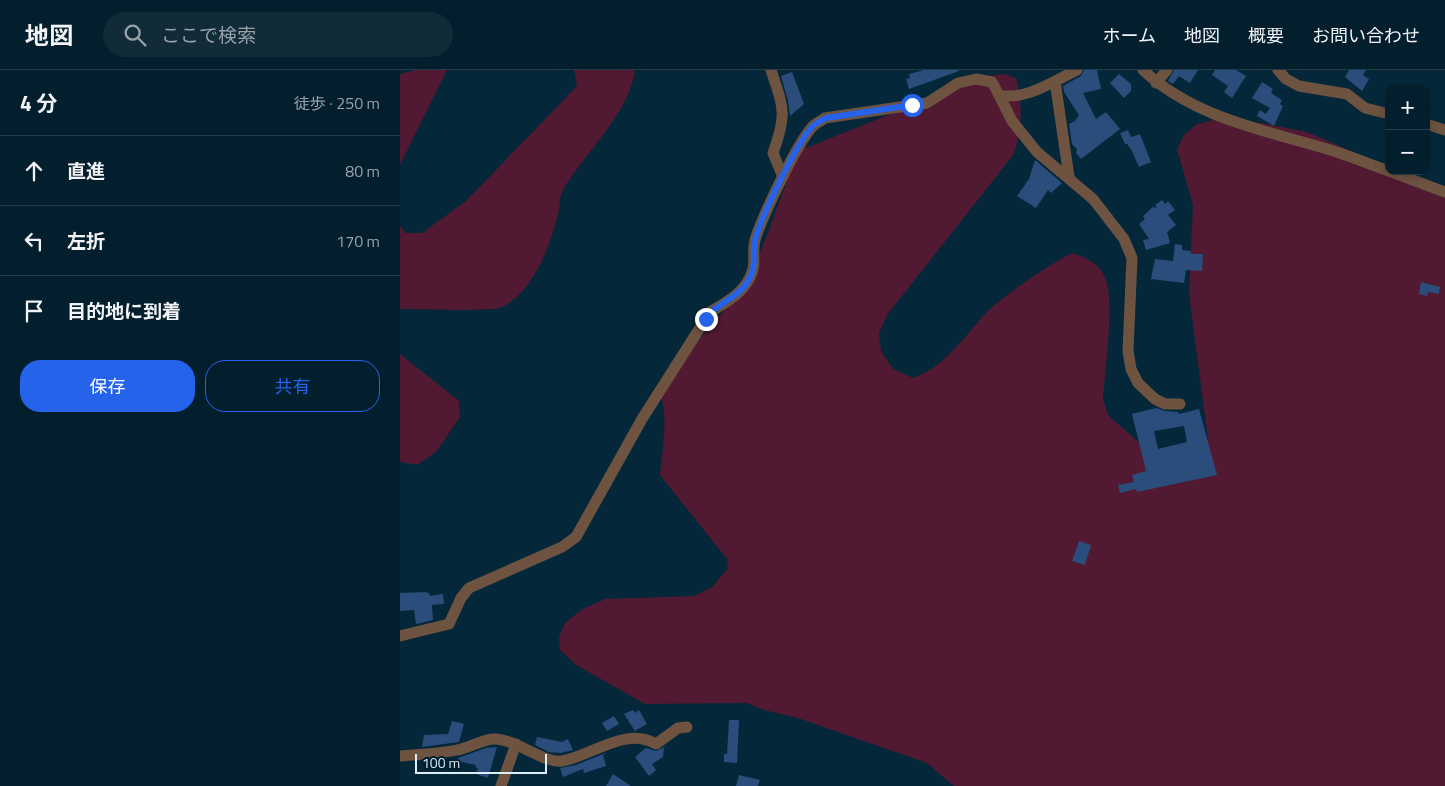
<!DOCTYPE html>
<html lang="ja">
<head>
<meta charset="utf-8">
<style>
	body { margin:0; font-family:"Titillium Web","Noto Sans JP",sans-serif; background:#112b38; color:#f1f3f6 }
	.controls { position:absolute; right:15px; top:15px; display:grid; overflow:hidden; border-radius:10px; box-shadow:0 2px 12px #0003 }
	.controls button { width:45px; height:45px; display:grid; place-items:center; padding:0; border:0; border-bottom:1px solid #243c48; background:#031e2c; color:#f1f3f6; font:25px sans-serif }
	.scale { position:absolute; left:15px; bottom:12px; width:132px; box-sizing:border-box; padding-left:5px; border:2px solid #dbeefa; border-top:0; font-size:14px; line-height:18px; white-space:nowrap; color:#dbeefa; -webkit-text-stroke:4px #001e30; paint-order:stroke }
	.stop { position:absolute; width:15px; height:15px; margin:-11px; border:4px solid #2563eb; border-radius:50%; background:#fff }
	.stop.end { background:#2563eb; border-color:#fff; box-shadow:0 1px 5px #0008 }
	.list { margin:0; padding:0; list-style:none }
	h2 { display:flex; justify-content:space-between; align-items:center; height:65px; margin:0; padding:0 20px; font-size:21px }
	h2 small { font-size:16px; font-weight:400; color:#97a2a9 }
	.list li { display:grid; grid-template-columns:32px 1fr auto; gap:15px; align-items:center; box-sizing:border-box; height:70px; padding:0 20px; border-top:1px solid #243c48 }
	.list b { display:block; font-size:19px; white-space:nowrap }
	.list em { font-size:16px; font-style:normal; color:#97a2a9 }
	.actions { display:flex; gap:10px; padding:15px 20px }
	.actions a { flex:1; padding:11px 0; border:1px solid #2563eb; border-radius:20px; text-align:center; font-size:18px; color:#2563eb }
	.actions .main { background:#2563eb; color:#fff }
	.icon { flex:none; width:28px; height:28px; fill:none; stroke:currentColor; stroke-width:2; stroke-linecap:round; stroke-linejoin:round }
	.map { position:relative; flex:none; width:1045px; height:716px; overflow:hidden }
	header { display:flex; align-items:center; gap:30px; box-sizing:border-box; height:70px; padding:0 25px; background:#031e2c; border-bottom:1px solid #243c48 }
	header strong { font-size:24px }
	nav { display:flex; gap:28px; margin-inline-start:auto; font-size:18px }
	.search { width:350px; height:45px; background:#112b38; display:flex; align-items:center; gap:12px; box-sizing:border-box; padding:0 18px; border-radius:28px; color:#97a2a9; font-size:19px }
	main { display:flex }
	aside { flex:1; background:#031e2c }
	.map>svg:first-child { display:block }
	.green { fill:#511932 }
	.building { fill:#2a4d7b; fill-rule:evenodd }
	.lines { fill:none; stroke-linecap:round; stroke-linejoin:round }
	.minor { stroke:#6e5341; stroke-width:11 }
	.route { stroke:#2563eb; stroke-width:6 }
</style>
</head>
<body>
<header>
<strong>地図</strong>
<div class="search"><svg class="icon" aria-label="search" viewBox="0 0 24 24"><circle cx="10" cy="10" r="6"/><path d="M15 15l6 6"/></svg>ここで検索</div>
<nav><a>ホーム</a><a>地図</a><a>概要</a><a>お問い合わせ</a></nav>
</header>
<main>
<aside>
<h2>4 分<small>徒歩 · 250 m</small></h2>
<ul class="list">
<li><svg class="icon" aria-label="ahead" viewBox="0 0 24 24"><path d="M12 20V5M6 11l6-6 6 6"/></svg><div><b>直進</b></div><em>80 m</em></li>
<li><svg class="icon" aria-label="left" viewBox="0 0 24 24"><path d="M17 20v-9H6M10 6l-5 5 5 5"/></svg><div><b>左折</b></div><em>170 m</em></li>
<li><svg class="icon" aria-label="arrive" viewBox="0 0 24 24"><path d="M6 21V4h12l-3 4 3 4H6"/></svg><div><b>目的地に到着</b></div></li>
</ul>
<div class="actions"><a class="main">保存</a><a>共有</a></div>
</aside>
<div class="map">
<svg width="1045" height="716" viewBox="0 0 1045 716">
	<rect width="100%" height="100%" fill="#04283a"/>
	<g class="green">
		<polygon points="16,0 47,0 0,95 0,4"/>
		<path d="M174,0H235C229,44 185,82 163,120C159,127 160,137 158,145C149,178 134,221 102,237C93,242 16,239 0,239V156L6,163H22L66,131L177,16Z"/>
		<path d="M605,4L616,8C623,33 622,60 614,84L487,245L479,263L481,281L493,299L513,308C551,295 569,256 598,232C621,214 647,196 672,183C685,187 699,193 705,207C715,231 705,300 703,329L708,345L745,378L801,385L808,370L789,224L793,135L777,79L784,65L797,54L818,49L861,53L907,62L1045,122V716H554L527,693L398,648L364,640L346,633L245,634L176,595L160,580L159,567L165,553L181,540L205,529L294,526L312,517L328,498L327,489L260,405C263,376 269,343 258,316L345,217L366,168L398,81L586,6Z"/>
		<polygon points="0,284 59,331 60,347 36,382 17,395 0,392"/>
	</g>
	<g class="building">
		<polygon points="524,0 558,0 559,1 509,19 506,9 510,8 509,4"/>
		<polygon points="684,0 697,0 701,19 683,23 696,49 706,42 720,59 681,89 676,83 677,79 672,74 669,54 675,51 679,45 664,22 663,16 681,6"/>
		<polygon points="774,0 798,0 790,13 779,6 773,14 768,11"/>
		<polygon points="815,0 836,0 846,6 832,28 824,22 828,16 812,5"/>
		<polygon points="949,0 966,0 963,5 969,9 962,21 945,7"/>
		<polygon points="392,2 404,34 390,46 388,31 381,6"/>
		<polygon points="719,4 731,14 731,21 724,28 710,13"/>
		<polygon points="862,12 873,19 871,23 882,30 880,34 883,36 874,56 857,46 860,40 866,44 870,38 852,28"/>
		<polygon points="728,60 731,67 740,64 751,92 739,97 731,79 727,74 725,74 720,63"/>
		<polygon points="635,90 662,113 651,123 648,120 636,138 617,126 629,109"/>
		<polygon points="762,130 765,134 768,131 775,140 768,145 776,155 767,162 770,173 746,180 743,170 749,169 739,154 745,149 743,146 753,137 757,138 755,135"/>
		<polygon points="775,174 782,175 782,180 791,181 791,184 803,184 802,201 786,200 784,213 751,209 755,189 773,191"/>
		<polygon points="1021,212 1040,217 1039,224 1028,222 1027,226 1019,224"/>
		<path d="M756,338L765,341L778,342L779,344L799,339L817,405L737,422L736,419L720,423L718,415L734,412L732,405L746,401L732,344ZM784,356L787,372L758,379L754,361Z"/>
		<polygon points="679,471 691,475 685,495 672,491"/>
		<polygon points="25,522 29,523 30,526 43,524 44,534 32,535 33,550 16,554 14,540 0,541 0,523"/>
		<polygon points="233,640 235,643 239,640 247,654 235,661 224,644"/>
		<polygon points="214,646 219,654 207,661 202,653"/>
		<polygon points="329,650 339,650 337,693 324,692 324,684 327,684"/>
		<polygon points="52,651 64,654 59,672 22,677 24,665 48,664"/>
		<polygon points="137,667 162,672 168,669 173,680 161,683 149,682 135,675"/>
		<polygon points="97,677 88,708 76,704 78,698 75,697 76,695 57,691 58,688 86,678"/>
		<polygon points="264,677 263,687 252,694 256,700 249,706 235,687 246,678 256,681"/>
		<polygon points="208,682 203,685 206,696 184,703 183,699 163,707 160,698 176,695"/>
		<polygon points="213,704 231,716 206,716"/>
		<polygon points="339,705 360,710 358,716 336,716"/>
	</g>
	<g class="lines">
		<g class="minor">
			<path d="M371,0C384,39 387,44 373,83L383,107"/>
			<path d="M743,0C793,47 863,60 927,79C948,85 968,94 989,101"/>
			<polyline points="878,0 886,9 899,16 947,24 965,38 989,44"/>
			<polyline points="655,11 669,107"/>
			<polyline points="756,13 767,0"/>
			<polyline points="599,25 612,51 637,82 693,129 724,169 732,188 728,281 731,299 738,313 755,329 765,334 780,334"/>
			<polyline points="1026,54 1045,60"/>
			<polyline points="989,101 1045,122"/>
			<path d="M0,566L49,554L61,528L69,518L162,477L176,467L242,349L310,242C322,235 338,226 346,214C359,196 351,185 355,170C362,147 397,73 413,56C416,53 421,51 425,48L527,33L558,13L576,9L592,12L599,25C625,31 654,11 677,0"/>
			<path d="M0,686C19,684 39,684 57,680C69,678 81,670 93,669C115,668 144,694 162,691C192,686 225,656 256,674L278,658L287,657"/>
			<polyline points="101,716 116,674"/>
		</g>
	</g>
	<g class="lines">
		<path class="route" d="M306,249C315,234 336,229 346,214C359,196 351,185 355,170C361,147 397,72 413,56C416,53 421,51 426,48L512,35"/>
	</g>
</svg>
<div class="controls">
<button>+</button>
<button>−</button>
</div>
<div class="scale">100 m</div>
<div class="stop" style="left:512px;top:35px"></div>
<div class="stop end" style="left:306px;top:249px"></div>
</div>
</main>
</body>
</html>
